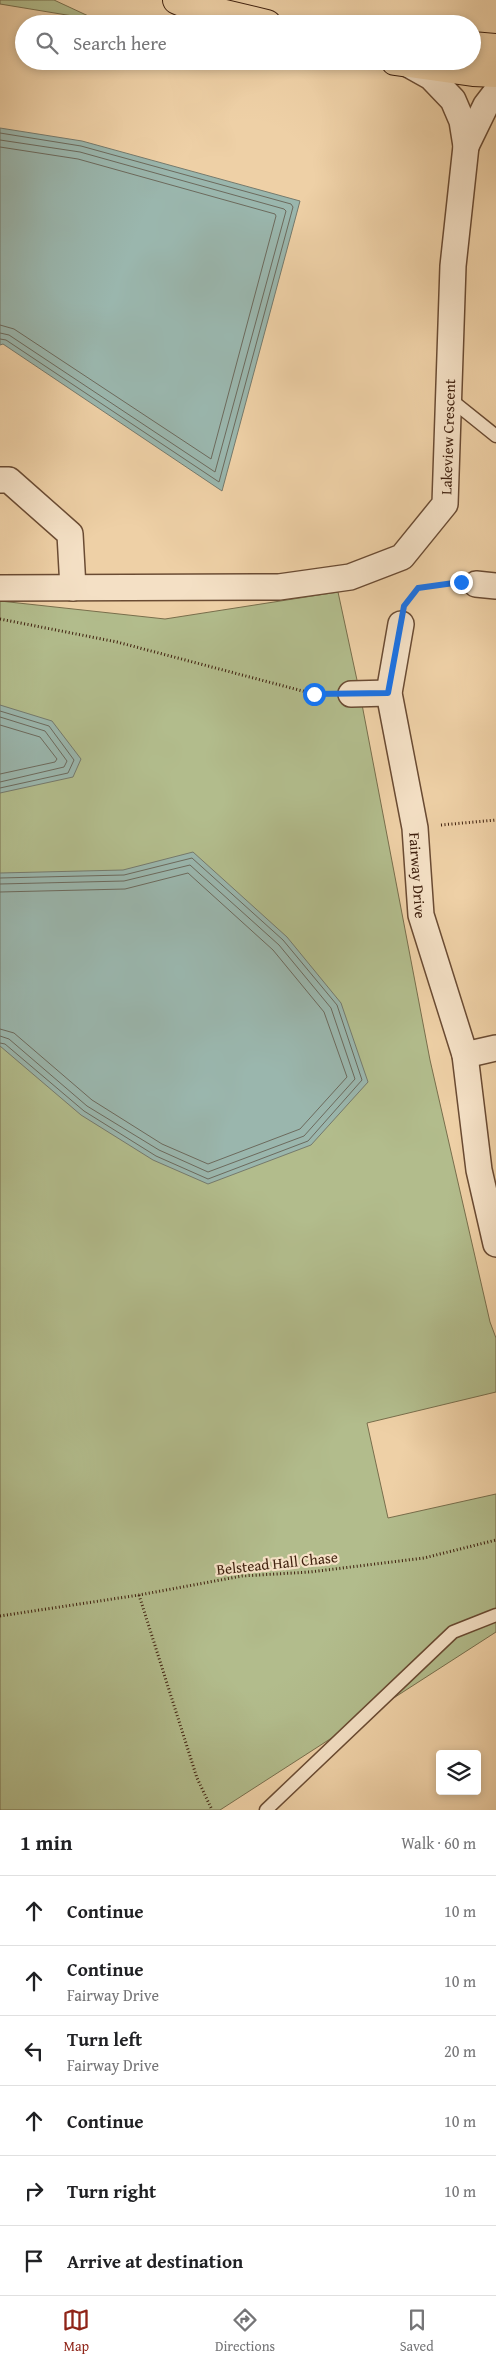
<!DOCTYPE html>
<html lang="en">
<head>
<meta charset="utf-8">
<style>
	body { margin:0; font-family:"Gentium Book Plus",serif; background:#f6f6f6; color:#202124 }
	.controls { position:absolute; right:15px; bottom:15px; display:grid; overflow:hidden; border-radius:5px; box-shadow:0 2px 8px #0003 }
	.controls button { width:45px; height:45px; display:grid; place-items:center; padding:0; border:0; border-bottom:1px solid #e0e0e0; background:#fff; color:#202124; font:25px sans-serif }
	.stop { position:absolute; width:15px; height:15px; margin:-11px; border:4px solid #1a73e8; border-radius:50%; background:#fff }
	.stop.end { background:#1a73e8; border-color:#fff; box-shadow:0 1px 5px #0008 }
	.list { margin:0; padding:0; list-style:none }
	h2 { display:flex; justify-content:space-between; align-items:center; height:65px; margin:0; padding:0 20px; font-size:21px }
	h2 small { font-size:16px; font-weight:400; color:#757577 }
	.list li { display:grid; grid-template-columns:32px 1fr auto; gap:15px; align-items:center; box-sizing:border-box; height:70px; padding:0 20px; border-top:1px solid #e0e0e0 }
	.list b { display:block; font-size:19px; white-space:nowrap }
	.list p { margin:0; font-size:16px; white-space:nowrap; color:#757577 }
	.list em { font-size:16px; font-style:normal; color:#757577 }
	.icon { flex:none; width:28px; height:28px; fill:none; stroke:currentColor; stroke-width:2; stroke-linecap:round; stroke-linejoin:round }
	.map { position:relative; flex:none; width:496px; height:1810px; overflow:hidden }
	.search { position:absolute; background:#fff; box-shadow:0 2px 8px #0003; left:15px; right:15px; top:15px; height:55px; display:flex; align-items:center; gap:12px; box-sizing:border-box; padding:0 18px; border-radius:28px; color:#757577; font-size:19px }
	.sheet { height:485px; background:#fff }
	nav { display:flex; justify-content:space-around; align-items:center; box-sizing:border-box; height:70px; border-top:1px solid #e0e0e0; background:#fff; font-size:14px; color:#757577 }
	nav a { display:grid; justify-items:center; gap:2px }
	nav .on { color:#8f2418 }
	.map>svg:first-child { display:block }
	.green { fill:#b2bc8c; stroke:#786e4c }
	.water { fill:#9ab6ad; stroke:#757a6d }
	.lines { fill:none; stroke-linecap:round; stroke-linejoin:round }
	.shore { stroke:#6c6a5d; stroke-width:1 }
	.lane-casing { stroke:#6a4b33; stroke-width:15 }
	.street-casing { stroke:#6a4b33; stroke-width:28 }
	.highway-casing { stroke:#3e1f0d; stroke-width:30 }
	.path { stroke:#3e1f0d; stroke-width:3; stroke-dasharray:1 2.5; stroke-linecap:butt }
	.lane { stroke:#f4e0c5; stroke-width:12 }
	.street { stroke:#f4e0c5; stroke-width:25 }
	.highway { stroke:#eed0a6; stroke-width:28 }
	.route { stroke:#1a73e8; stroke-width:6 }
	.labels { text-anchor:middle; dominant-baseline:central; stroke-width:4.5; stroke-linejoin:round; paint-order:stroke }
	.street-label { font-size:15px; fill:#3e1f0d; stroke:#f4e0c5 }
</style>
</head>
<body>
<div class="map">
<svg width="496" height="1810" viewBox="0 0 496 1810">
	<rect width="100%" height="100%" fill="#eed0a6"/>
	<filter id="stains"><feTurbulence type="fractalNoise" baseFrequency=".004" numOctaves="4"/><feColorMatrix values="0 0 0 0 .2 0 0 0 0 .09 0 0 0 0 .02 0 0 0 .5 -.17"/></filter>
	<radialGradient id="worn" r=".72"><stop offset=".6" stop-color="#630" stop-opacity="0"/><stop offset="1" stop-color="#630" stop-opacity=".3"/></radialGradient>
	<g class="green">
		<polygon points="0,0 54,0 97,20 0,4"/>
		<polygon points="338,592 360,694 430,1060 490,1322 496,1338 496,1392 367,1423 388,1518 496,1494 496,1632 220,1810 0,1810 0,601 165,619"/>
	</g>
	<g class="water">
		<polygon points="0,128 82,141 300,201 222,491 3,344 0,345"/>
		<polygon points="0,705 52,721 81,759 73,777 0,793"/>
		<polygon points="193,852 287,937 341,1003 368,1082 311,1145 208,1184 153,1160 81,1115 0,1046 0,873 123,870"/>
	</g>
	<g class="lines">
		<g class="shore">
			<polyline points="0,133 81,146 291,204 293,207 219,482 6,340 0,339"/>
			<polyline points="0,140 80,152 284,209 286,211 215,472 9,335 0,333"/>
			<polyline points="0,147 78,159 275,214 276,216 211,459 14,329 0,325"/>
			<polyline points="0,711 49,726 74,760 68,773 0,788"/>
			<polyline points="0,717 45,731 67,761 64,767 0,782"/>
			<polyline points="0,725 40,737 57,759 55,762 0,774"/>
			<polyline points="0,878 124,875 192,858 283,940 337,1005 362,1080 308,1141 208,1179 156,1156 84,1111 5,1044 0,1043"/>
			<polyline points="0,884 124,881 190,865 279,945 331,1008 355,1079 304,1136 208,1172 159,1150 87,1106 9,1039 0,1036"/>
			<polyline points="0,892 125,889 188,873 273,950 324,1012 347,1077 300,1129 208,1164 162,1144 92,1100 14,1033 0,1029"/>
		</g>
		<defs>
			<g id="lane">
				<polyline points="450,399 496,436"/>
				<polyline points="266,1810 453,1632 496,1615"/>
			</g>
			<g id="street">
				<polyline points="466,146 486,105 496,92"/>
				<polyline points="0,480 9,480 70,534 73,588"/>
				<polyline points="476,584 496,586"/>
				<path id="s1" d="M0,588L279,587L350,577L402,557L445,504L453,266L466,146L462,121L453,100L431,77L406,63"/>
				<path id="s2" d="M401,624L389,693L415,828L421,915L465,1055L479,1170L496,1244"/>
				<polyline points="351,694 389,693"/>
				<polyline points="465,1055 496,1048"/>
			</g>
			<g id="highway">
				<polyline points="177,0 191,6 267,24"/>
				<polyline points="472,46 496,48"/>
				<polyline points="395,61 473,72 496,73"/>
			</g>
		</defs>
		<use href="#lane" class="lane-casing"/>
		<use href="#street" class="street-casing"/>
		<use href="#highway" class="highway-casing"/>
		<g class="path">
			<polyline points="409,600 418,588 451,584"/>
			<polyline points="0,619 117,642 314,694 325,694"/>
			<polyline points="441,825 496,820"/>
			<polyline points="139,1595 197,1778 212,1810"/>
			<polyline points="0,1616 139,1595 242,1576 310,1572 424,1558 496,1540"/>
		</g>
		<use href="#lane" class="lane"/>
		<use href="#street" class="street"/>
		<use href="#highway" class="highway"/>
	</g>
	<g class="lines">
		<polyline class="route" points="314,694 388,693 404,606 418,588 461,582"/>
	</g>
	<g class="labels">
		<g class="street-label">
			<text stroke="none"><textPath href="#s1" startOffset="542">Lakeview Crescent</textPath></text>
			<text stroke="none"><textPath href="#s2" startOffset="255">Fairway Drive</textPath></text>
			<text transform="translate(277 1563) rotate(-6)">Belstead Hall Chase</text>
		</g>
	</g>
	<rect width="100%" height="100%" filter="url(#stains)"/>
	<rect width="100%" height="100%" fill="url(#worn)"/>
</svg>
<div class="controls">
<button><svg class="icon" aria-label="layers" viewBox="0 0 24 24"><path d="M12 4l9 5-9 5-9-5zM3 14l9 5 9-5"/></svg></button>
</div>
<div class="stop" style="left:314px;top:694px"></div>
<div class="stop end" style="left:461px;top:582px"></div>
<div class="search"><svg class="icon" aria-label="search" viewBox="0 0 24 24"><circle cx="10" cy="10" r="6"/><path d="M15 15l6 6"/></svg>Search here</div>
</div>
<section class="sheet">
<h2>1 min<small>Walk · 60 m</small></h2>
<ul class="list">
<li><svg class="icon" aria-label="ahead" viewBox="0 0 24 24"><path d="M12 20V5M6 11l6-6 6 6"/></svg><div><b>Continue</b></div><em>10 m</em></li>
<li><svg class="icon" aria-label="ahead" viewBox="0 0 24 24"><path d="M12 20V5M6 11l6-6 6 6"/></svg><div><b>Continue</b><p>Fairway Drive</p></div><em>10 m</em></li>
<li><svg class="icon" aria-label="left" viewBox="0 0 24 24"><path d="M17 20v-9H6M10 6l-5 5 5 5"/></svg><div><b>Turn left</b><p>Fairway Drive</p></div><em>20 m</em></li>
<li><svg class="icon" aria-label="ahead" viewBox="0 0 24 24"><path d="M12 20V5M6 11l6-6 6 6"/></svg><div><b>Continue</b></div><em>10 m</em></li>
<li><svg class="icon" aria-label="right" viewBox="0 0 24 24"><path d="M7 20v-9h11M14 6l5 5-5 5"/></svg><div><b>Turn right</b></div><em>10 m</em></li>
<li><svg class="icon" aria-label="arrive" viewBox="0 0 24 24"><path d="M6 21V4h12l-3 4 3 4H6"/></svg><div><b>Arrive at destination</b></div></li>
</ul>
</section>
<nav>
<a class="on"><svg class="icon" aria-label="map" viewBox="0 0 24 24"><path d="M3 6l6-2 6 2 6-2v14l-6 2-6-2-6 2zM9 4v14M15 6v14"/></svg>Map</a>
<a><svg class="icon" aria-label="directions" viewBox="0 0 24 24"><path d="M12 3l9 9-9 9-9-9zM9 14v-3h6M13 9l2 2-2 2"/></svg>Directions</a>
<a><svg class="icon" aria-label="saved" viewBox="0 0 24 24"><path d="M7 4h10v16l-5-4-5 4z"/></svg>Saved</a>
</nav>
</body>
</html>
